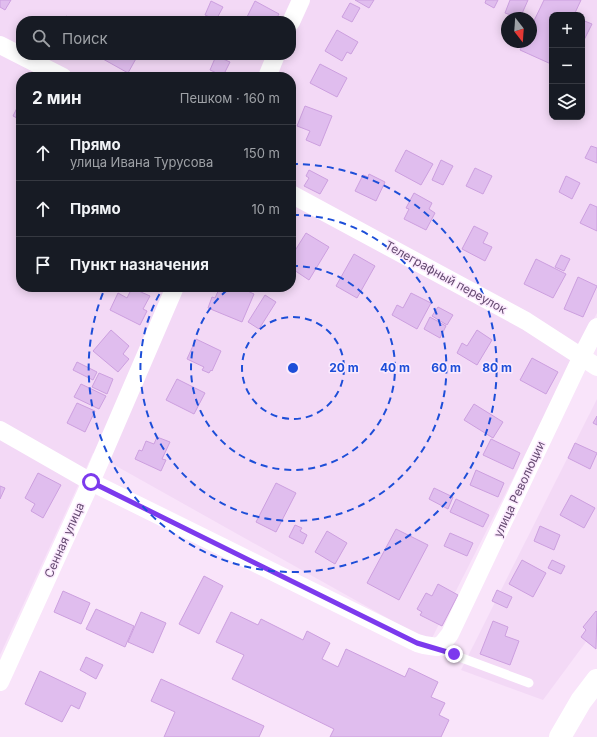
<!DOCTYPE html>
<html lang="ru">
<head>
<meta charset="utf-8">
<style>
	body { margin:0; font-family:Inter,sans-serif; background:#20242c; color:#f1f3f6 }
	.controls { position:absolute; right:12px; top:12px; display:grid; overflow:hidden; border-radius:8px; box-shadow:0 2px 10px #0003 }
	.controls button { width:36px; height:36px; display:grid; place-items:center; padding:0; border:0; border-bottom:1px solid #363941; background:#171b24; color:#f1f3f6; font:20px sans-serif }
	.compass { position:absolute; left:501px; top:12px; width:36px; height:36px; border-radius:50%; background:#171b24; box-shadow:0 2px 10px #0003; rotate:163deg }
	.stop { position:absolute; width:12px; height:12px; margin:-9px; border:3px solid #7c3aed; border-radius:50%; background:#fff }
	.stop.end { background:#7c3aed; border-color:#fff; box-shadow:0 1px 4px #0008 }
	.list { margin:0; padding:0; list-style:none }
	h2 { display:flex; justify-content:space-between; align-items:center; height:52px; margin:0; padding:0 16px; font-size:17px }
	h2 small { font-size:13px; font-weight:400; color:#9ea1a6 }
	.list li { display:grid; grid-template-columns:26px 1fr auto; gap:12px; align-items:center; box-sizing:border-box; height:56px; padding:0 16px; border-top:1px solid #363941 }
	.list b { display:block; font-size:15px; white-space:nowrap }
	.list p { margin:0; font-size:13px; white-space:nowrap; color:#9ea1a6 }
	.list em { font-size:13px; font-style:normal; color:#9ea1a6 }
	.icon { flex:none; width:22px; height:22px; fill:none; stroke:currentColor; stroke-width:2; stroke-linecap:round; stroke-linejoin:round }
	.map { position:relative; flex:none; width:597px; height:737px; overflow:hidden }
	.search { position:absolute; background:#171b24; box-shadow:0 2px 10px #0003; left:16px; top:16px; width:280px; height:44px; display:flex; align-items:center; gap:10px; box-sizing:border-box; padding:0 14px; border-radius:16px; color:#9ea1a6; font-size:15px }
	.panel { position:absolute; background:#171b24; box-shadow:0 2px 10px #0003; left:16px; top:72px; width:280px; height:220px; border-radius:16px }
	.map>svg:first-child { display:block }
	.residential { fill:#f3d9f6; fill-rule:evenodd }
	.building { fill:#e0bdee; stroke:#cc9fdf }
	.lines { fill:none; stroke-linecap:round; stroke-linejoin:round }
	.service { stroke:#fff; stroke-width:9 }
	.minor { stroke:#fff; stroke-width:18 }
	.secondary { stroke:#fff; stroke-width:22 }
	.route { stroke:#7c3aed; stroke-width:5 }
	.ring { fill:none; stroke:#1d4ed8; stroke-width:2; stroke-dasharray:7 5 }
	.labels { text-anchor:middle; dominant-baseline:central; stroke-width:3; stroke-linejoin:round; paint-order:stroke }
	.street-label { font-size:12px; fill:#654b71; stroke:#fceafe }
	.centre { fill:#1d4ed8; stroke:#fceafe; stroke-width:2 }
	.ring-label { font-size:12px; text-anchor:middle; font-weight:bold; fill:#1d4ed8; stroke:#fceafe; stroke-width:3; stroke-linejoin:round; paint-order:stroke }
</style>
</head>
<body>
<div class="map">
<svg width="597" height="737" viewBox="0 0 597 737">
	<rect width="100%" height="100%" fill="#f9e4fa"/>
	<g class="residential">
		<path d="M0,0H597V313L430,642L93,453L0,655ZM552,15H582V117H552ZM507,18H531V42H507ZM21,21H291V55H21ZM21,77H291V287H21Z"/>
		<polygon points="597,399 597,627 543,700 461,670"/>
	</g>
	<g class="building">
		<polygon points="0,0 11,0 5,10 0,7"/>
		<polygon points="355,0 374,0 369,8"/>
		<polygon points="486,0 498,0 494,8 485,3"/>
		<polygon points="510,0 528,0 520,18 505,13"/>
		<polygon points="544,0 581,0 574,15 552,15 551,64 520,50 524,42 531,42 531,27"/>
		<polygon points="211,1 223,7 216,20 205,15"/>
		<polygon points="255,1 279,14 275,21 245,21"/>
		<polygon points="350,3 360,8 352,22 342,17"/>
		<polygon points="66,16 75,21 64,21"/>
		<polygon points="582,20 592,24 583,42 582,41"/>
		<polygon points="337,30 358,42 351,54 347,52 342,61 325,51"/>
		<polygon points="106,55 138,55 128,73 103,59"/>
		<polygon points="216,56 230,62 223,76 210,70"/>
		<polygon points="320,64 347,78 337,97 310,83"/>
		<polygon points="21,100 21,120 13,116"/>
		<polygon points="305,106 332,116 320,146 306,140 310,131 297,126"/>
		<polygon points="591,146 597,148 597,163 585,158"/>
		<polygon points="406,150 433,164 421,185 395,171"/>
		<polygon points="441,160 453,166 443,185 432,180"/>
		<polygon points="475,168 492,176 483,194 466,186"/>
		<polygon points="309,170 328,180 320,194 304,186 309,178 306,176"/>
		<polygon points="369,174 385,182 376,201 355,191 363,175 368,177"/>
		<polygon points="566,176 580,183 572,199 559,192"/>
		<polygon points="414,193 432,203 429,209 435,213 426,230 404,219 409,209 406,208"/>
		<polygon points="590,204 597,207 597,231 580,223"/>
		<polygon points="474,226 488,233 483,243 492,247 485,261 462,249"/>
		<polygon points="306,233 329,247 309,280 291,268 291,257"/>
		<polygon points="354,254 375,266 357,298 336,286"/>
		<polygon points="561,255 570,259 564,271 555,267"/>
		<polygon points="536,259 566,274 553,298 524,284"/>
		<polygon points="578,277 597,286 583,317 564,309"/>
		<polygon points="220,287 239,287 254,294 242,322 208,308 212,297 215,298"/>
		<polygon points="132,288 150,296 143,309 147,311 140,325 110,310 118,293 127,298"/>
		<polygon points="411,293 431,303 417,329 392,315 397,305 403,308"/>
		<polygon points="265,295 276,302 259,329 248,322"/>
		<polygon points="438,307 453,315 447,325 432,316"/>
		<polygon points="430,317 446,326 440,338 424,329"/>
		<polygon points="111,330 129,346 123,354 129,359 118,372 93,351"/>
		<polygon points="477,330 492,340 477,365 457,353 462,343 467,346"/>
		<polygon points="196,339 221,351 212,371 211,370 209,373 202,370 204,367 187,359"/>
		<polygon points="532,358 558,372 546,394 520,380"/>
		<polygon points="77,362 97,372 93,380 73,370"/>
		<polygon points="99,373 113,379 107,394 92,387"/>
		<polygon points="177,379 205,393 194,414 166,400"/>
		<polygon points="81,384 106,396 99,409 74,397"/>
		<polygon points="77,403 95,411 85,432 67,423"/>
		<polygon points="474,404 503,422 493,438 464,420"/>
		<polygon points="597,416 597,425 593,423"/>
		<polygon points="157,437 170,442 162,459 166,460 161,471 135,459 139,450 142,451 146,441 154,444"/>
		<polygon points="491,439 520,453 513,469 483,455"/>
		<polygon points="575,443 597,453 590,469 568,458"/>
		<polygon points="476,470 504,483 498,497 470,485"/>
		<polygon points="38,473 61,485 43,518 31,511 35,504 25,498"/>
		<polygon points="276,483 296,493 276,532 256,522"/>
		<polygon points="0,486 5,488 0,499"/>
		<polygon points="434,488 453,497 448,509 429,499"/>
		<polygon points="571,495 595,508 584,528 560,515"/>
		<polygon points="456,499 489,515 483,527 450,512"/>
		<polygon points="295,525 302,528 300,531 307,535 303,544 289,537"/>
		<polygon points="540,526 560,535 554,550 534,541"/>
		<polygon points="396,529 428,545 399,600 367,583"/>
		<polygon points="327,531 347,543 335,564 315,552"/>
		<polygon points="450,533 473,543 467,556 444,546"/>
		<polygon points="522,560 546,573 533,597 509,584"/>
		<polygon points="552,560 565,566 561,574 548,568"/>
		<polygon points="204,576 223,586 199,634 179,624"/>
		<polygon points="438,584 458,595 442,626 420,615 422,612 417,609 426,593 432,596"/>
		<polygon points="497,590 512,597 507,608 492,601"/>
		<polygon points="63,591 90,603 81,624 54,612"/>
		<polygon points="96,609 134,626 125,647 86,629"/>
		<polygon points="596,611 597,612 596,649 581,637 586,630 583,627"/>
		<polygon points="141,612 166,623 153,653 128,642"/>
		<polygon points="231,612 258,625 261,619 303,640 307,631 330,643 322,659 338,667 346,649 405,677 409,668 438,682 431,697 445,703 439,715 449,720 441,737 330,737 334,729 232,679 244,655 216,642"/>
		<polygon points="493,621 508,627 505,636 519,641 510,665 480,654"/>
		<polygon points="86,657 103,665 96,679 80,670"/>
		<polygon points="40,671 86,693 79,709 71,705 62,722 25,704"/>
		<polygon points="161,679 264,726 259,737 164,737 175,712 151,701"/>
	</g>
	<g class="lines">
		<polyline class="service" points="435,648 529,683"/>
		<g class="minor">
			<polyline points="291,22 301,0"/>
			<polyline points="0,45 63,77"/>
			<polyline points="267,77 276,55"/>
			<polyline points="291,194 526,321 597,367"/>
			<polyline points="0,430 91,482 417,643 424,645 437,647 443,643 450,634 582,356 597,327"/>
			<polyline points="0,682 91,482 175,287"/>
		</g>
		<polyline class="secondary" points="560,737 581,701 597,680"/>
	</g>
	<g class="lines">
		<polyline class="route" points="91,482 417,643 454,654"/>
	</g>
	<g class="ring">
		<circle cx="293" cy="368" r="51"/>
		<path d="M291 266A102 102 0 1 1 231 287"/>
		<path d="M292 215A153 153 0 1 1 163 288"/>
		<path d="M291 164A204 204 0 1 1 105 288"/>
	</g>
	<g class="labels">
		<g class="street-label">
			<text transform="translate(446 277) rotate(29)">Телеграфный переулок</text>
			<text transform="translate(519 489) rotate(-65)">улица Революции</text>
			<text transform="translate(64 540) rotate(-66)">Сенная улица</text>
		</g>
	</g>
	<circle cx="293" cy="368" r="6" class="centre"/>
	<g class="ring-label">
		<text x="344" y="372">20 m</text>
		<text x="395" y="372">40 m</text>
		<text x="446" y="372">60 m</text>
		<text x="497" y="372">80 m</text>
	</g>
</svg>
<div class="controls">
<button>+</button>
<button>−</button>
<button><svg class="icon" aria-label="layers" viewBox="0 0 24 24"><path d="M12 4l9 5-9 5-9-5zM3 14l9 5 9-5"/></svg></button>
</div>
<svg class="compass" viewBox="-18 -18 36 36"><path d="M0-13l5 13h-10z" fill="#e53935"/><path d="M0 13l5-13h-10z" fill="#9ea1a6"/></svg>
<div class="stop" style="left:91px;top:482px"></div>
<div class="stop end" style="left:454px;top:654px"></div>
<div class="search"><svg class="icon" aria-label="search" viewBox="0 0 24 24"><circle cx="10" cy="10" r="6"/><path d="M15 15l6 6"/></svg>Поиск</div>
<section class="panel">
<h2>2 мин<small>Пешком · 160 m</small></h2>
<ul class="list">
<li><svg class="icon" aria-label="ahead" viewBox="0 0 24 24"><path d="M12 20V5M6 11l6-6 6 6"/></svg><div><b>Прямо</b><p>улица Ивана Турусова</p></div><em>150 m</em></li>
<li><svg class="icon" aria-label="ahead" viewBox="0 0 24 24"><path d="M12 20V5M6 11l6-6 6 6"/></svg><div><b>Прямо</b></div><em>10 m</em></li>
<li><svg class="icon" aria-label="arrive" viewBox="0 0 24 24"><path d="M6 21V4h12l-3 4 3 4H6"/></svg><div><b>Пункт назначения</b></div></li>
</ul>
</section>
</div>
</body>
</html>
